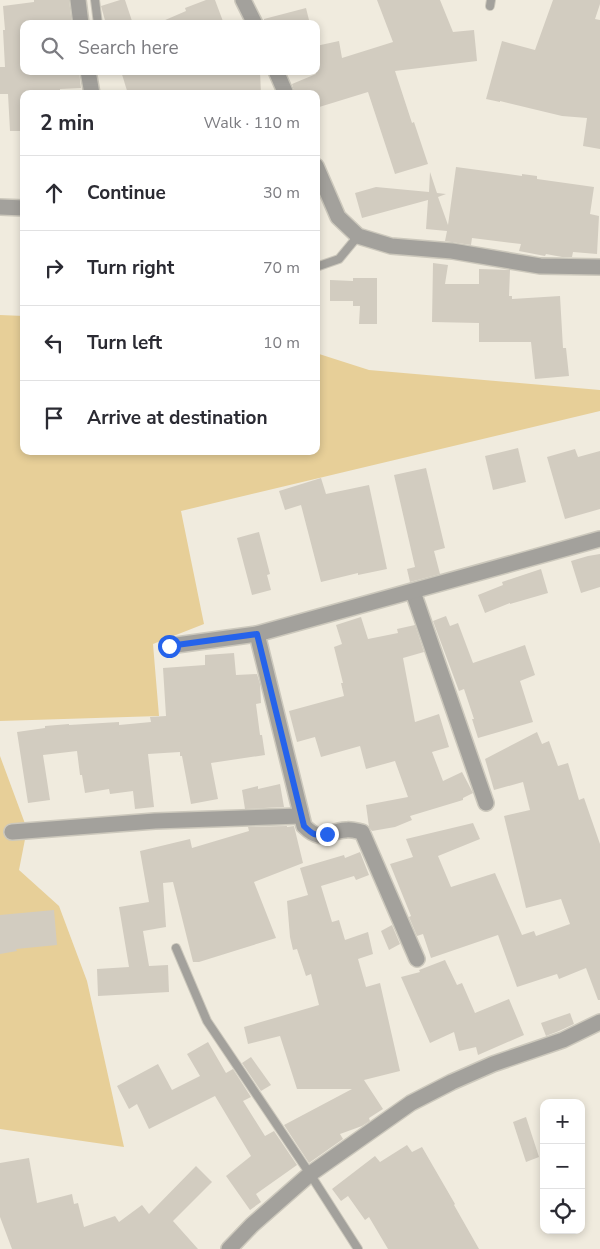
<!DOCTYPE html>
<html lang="en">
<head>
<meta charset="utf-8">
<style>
	body { margin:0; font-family:"Nunito Sans",sans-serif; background:#f2f2f3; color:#2b2b33 }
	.controls { position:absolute; right:15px; bottom:15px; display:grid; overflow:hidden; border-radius:10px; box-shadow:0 2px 8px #0003 }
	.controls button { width:45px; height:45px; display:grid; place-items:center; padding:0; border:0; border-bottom:1px solid #e1e1e2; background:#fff; color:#2b2b33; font:25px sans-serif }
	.stop { position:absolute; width:15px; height:15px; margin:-11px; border:4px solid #2563eb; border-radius:50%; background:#fff }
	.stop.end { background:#2563eb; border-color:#fff; box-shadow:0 1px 5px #0008 }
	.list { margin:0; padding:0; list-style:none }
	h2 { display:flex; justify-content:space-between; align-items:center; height:65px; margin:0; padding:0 20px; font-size:21px }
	h2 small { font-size:16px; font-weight:400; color:#7c7c81 }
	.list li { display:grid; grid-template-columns:32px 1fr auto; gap:15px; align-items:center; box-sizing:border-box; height:75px; padding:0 20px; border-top:1px solid #e1e1e2 }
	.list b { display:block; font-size:19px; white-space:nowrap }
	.list em { font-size:16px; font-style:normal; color:#7c7c81 }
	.icon { flex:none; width:28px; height:28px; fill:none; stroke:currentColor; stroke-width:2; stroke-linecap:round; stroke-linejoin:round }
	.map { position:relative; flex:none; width:600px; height:1249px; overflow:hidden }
	.search { position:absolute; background:#fff; box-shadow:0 2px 8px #0003; left:20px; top:20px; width:300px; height:55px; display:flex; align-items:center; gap:12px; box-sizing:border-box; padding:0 18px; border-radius:10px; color:#7c7c81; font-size:19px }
	.panel { position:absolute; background:#fff; box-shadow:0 2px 8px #0003; left:20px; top:90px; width:300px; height:365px; border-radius:10px }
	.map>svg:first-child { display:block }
	.green { fill:#e7cf98 }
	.building { fill:#d2ccc0 }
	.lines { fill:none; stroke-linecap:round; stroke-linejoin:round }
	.lane-casing { stroke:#ccc8bc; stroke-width:10 }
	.street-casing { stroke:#ccc8bc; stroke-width:18 }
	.lane { stroke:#a3a19c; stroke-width:8 }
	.street { stroke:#a3a19c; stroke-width:15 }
	.route { stroke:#2563eb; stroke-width:6 }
</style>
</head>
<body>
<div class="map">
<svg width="600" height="1249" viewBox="0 0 600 1249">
	<rect width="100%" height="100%" fill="#f0ebde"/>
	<g class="green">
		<polygon points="0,315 24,316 24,451 316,451 316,353 369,370 600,390 600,411 181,511 204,624 153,644 159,716 0,721"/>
		<polygon points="0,756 27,829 19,870 59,906 87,981 124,1147 0,1129"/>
	</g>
	<g class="building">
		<polygon points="34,0 69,0 72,24 24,24 24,71 79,71 81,88 60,89 60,92 24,94 24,131 10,131 8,94 0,94 0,67 5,67 3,30 5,30 3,6 34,2"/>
		<polygon points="120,0 125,0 133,24 106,24 101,6"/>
		<polygon points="206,0 215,0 224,24 156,24 186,11 185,8"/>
		<polygon points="377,0 440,0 453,32 474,30 477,61 395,71 412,123 414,122 428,164 395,174 368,92 316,108 316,94 295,94 292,84 316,74 316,46 339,41 342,58 393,42"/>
		<polygon points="553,0 600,0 600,4 595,19 600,20 600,149 583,146 587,118 562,116 500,101 500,102 486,99 502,41 535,50"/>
		<polygon points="306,8 310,24 264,24 264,19"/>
		<polygon points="121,71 260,71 261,94 128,94"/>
		<polygon points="456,167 522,176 522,174 537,176 537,179 594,187 590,214 599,216 597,254 573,252 572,257 562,257 546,254 545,256 519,251 521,244 472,238 471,245 445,241 447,231 426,229 428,200 362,218 355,193 376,187 429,192 430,172 437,193 446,194 438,197 448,225"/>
		<polygon points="433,263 448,265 445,284 479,284 479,269 510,270 509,296 512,296 512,299 560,296 563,348 566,348 569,376 535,379 531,342 479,342 479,323 432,322"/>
		<polygon points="353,278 377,278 377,324 359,324 360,306 353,306 353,301 330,301 330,280 353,281"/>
		<polygon points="518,448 526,482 493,490 485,456"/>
		<polygon points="575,449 578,457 600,451 600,509 565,519 547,457"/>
		<polygon points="426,468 445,548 434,551 440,574 410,582 407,569 415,567 394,475"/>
		<polygon points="321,478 326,494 369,485 387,569 358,575 358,573 321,582 301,505 285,510 279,491"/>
		<polygon points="259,532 270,574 267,575 271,590 252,595 237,538"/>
		<polygon points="600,554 600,587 581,593 571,561 588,556"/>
		<polygon points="541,569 548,593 510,604 510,603 485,613 478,595 503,585 502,582"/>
		<polygon points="446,616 450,626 458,623 473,663 525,645 535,675 520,681 533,722 478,738 472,719 474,719 464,689 459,691 433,621"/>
		<polygon points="361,617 368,639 398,633 397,629 415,625 424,652 403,658 415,722 439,714 449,747 432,752 443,781 462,772 473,793 463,798 463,800 410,816 412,820 395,827 372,831 369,827 366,805 408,797 395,761 366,769 360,746 321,757 315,737 297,742 289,711 344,696 341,683 343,683 334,647 342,644 336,625"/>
		<polygon points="234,653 236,675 257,674 260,684 261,703 256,704 260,735 262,735 265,755 211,763 218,799 191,804 182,756 180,756 180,752 148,754 154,807 135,809 133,791 110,794 109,789 85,793 82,775 80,775 77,751 43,755 50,800 28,803 17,732 45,728 45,726 69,724 69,725 119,722 119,725 151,722 150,717 166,716 163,668 205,665 205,655"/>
		<polygon points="537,732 542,744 549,741 558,766 568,763 579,800 584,798 600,844 600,1000 598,1000 586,968 559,979 557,974 517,987 498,935 431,958 423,934 417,936 409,917 411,916 390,864 413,857 406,839 473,823 480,839 438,856 451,887 495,873 522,935 534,931 536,936 570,924 561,899 526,908 504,816 530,810 523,782 494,790 485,759"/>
		<polygon points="280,784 284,807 245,809 242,790 258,786 258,789"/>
		<polygon points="287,826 287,827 294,826 303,863 254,882 276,938 199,962 193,962 173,882 163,883 166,927 143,931 149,966 168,965 169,992 98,996 97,969 129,967 119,907 149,902 140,851 190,839 192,848 249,831 248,827"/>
		<polygon points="360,852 369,875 356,880 354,876 321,886 332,922 339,920 345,940 368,932 373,954 358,959 366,987 380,983 400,1071 364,1080 383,1109 369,1118 370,1121 362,1126 340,1134 343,1139 309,1163 284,1125 352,1089 297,1089 280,1036 248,1044 244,1027 319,1005 311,974 306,976 297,949 293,950 290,937 287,901 308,895 300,868 344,855 345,858"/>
		<polygon points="54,910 57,945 16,949 17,951 0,954 0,915"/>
		<polygon points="392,925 400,944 389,950 381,931"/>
		<polygon points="445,960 457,985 462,983 475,1013 509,999 524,1035 478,1055 476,1047 459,1051 454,1032 430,1043 401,977 420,972 419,970"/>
		<polygon points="570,1013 574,1024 559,1031 546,1036 541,1023"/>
		<polygon points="208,1042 226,1073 233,1069 251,1097 243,1101 265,1136 274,1131 297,1165 256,1194 261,1202 250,1210 226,1176 251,1156 215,1096 149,1129 137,1104 129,1109 117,1086 158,1064 172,1090 200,1076 187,1054"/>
		<polygon points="251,1057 271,1085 261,1091 242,1063"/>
		<polygon points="526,1117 539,1157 526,1162 513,1122"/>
		<polygon points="407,1145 412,1152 422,1147 455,1204 454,1205 479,1249 388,1249 369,1217 365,1220 348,1196 341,1201 332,1189 375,1156 380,1162"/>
		<polygon points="29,1158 37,1203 72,1194 74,1204 78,1203 84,1227 115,1216 119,1222 142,1205 149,1214 196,1166 212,1182 173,1221 198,1249 12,1249 0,1217 0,1163"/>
	</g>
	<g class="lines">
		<defs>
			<g id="lane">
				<polyline points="95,0 98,24"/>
				<polyline points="490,6 491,0"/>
				<polyline points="316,267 339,259 358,236"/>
				<polyline points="176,948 207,1021 310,1174 358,1249"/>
			</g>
			<g id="street">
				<polyline points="78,0 81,24"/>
				<polyline points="243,0 255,24"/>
				<polyline points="88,71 92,94"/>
				<polyline points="276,71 286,94"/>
				<polyline points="316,166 338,217 358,236 391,246 452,251 540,266 600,267"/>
				<polyline points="0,207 24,208"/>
				<polyline points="413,592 486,803"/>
				<path d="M257,634L304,826C322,844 327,831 346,830C351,829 357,831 362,832L417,959"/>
				<polyline points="169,646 257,634 600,539"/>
				<polyline points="12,832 155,821 301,816"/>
				<polyline points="229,1249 252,1225 310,1174 411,1103 452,1082 493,1064 563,1040 600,1022"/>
			</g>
		</defs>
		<use href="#lane" class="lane-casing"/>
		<use href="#street" class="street-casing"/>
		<use href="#lane" class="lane"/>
		<use href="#street" class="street"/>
	</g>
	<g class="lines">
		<path class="route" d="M169,646L257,634L304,826C313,835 315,836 327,834"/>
	</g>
</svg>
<div class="controls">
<button>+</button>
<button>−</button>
<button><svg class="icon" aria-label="locate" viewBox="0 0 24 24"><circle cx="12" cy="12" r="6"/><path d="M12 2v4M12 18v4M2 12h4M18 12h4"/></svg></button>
</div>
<div class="stop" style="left:169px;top:646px"></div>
<div class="stop end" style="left:327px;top:834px"></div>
<div class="search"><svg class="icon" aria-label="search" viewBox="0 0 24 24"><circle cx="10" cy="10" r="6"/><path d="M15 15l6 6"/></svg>Search here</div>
<section class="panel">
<h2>2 min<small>Walk · 110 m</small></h2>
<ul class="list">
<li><svg class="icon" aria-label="ahead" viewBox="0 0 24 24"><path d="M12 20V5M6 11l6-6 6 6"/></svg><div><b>Continue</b></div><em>30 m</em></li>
<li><svg class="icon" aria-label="right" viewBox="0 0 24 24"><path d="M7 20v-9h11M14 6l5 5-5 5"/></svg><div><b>Turn right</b></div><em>70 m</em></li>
<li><svg class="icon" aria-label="left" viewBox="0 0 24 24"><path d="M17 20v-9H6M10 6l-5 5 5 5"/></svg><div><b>Turn left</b></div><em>10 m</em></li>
<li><svg class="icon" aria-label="arrive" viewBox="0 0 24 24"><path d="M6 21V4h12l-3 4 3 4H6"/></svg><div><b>Arrive at destination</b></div></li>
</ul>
</section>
</div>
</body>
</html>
